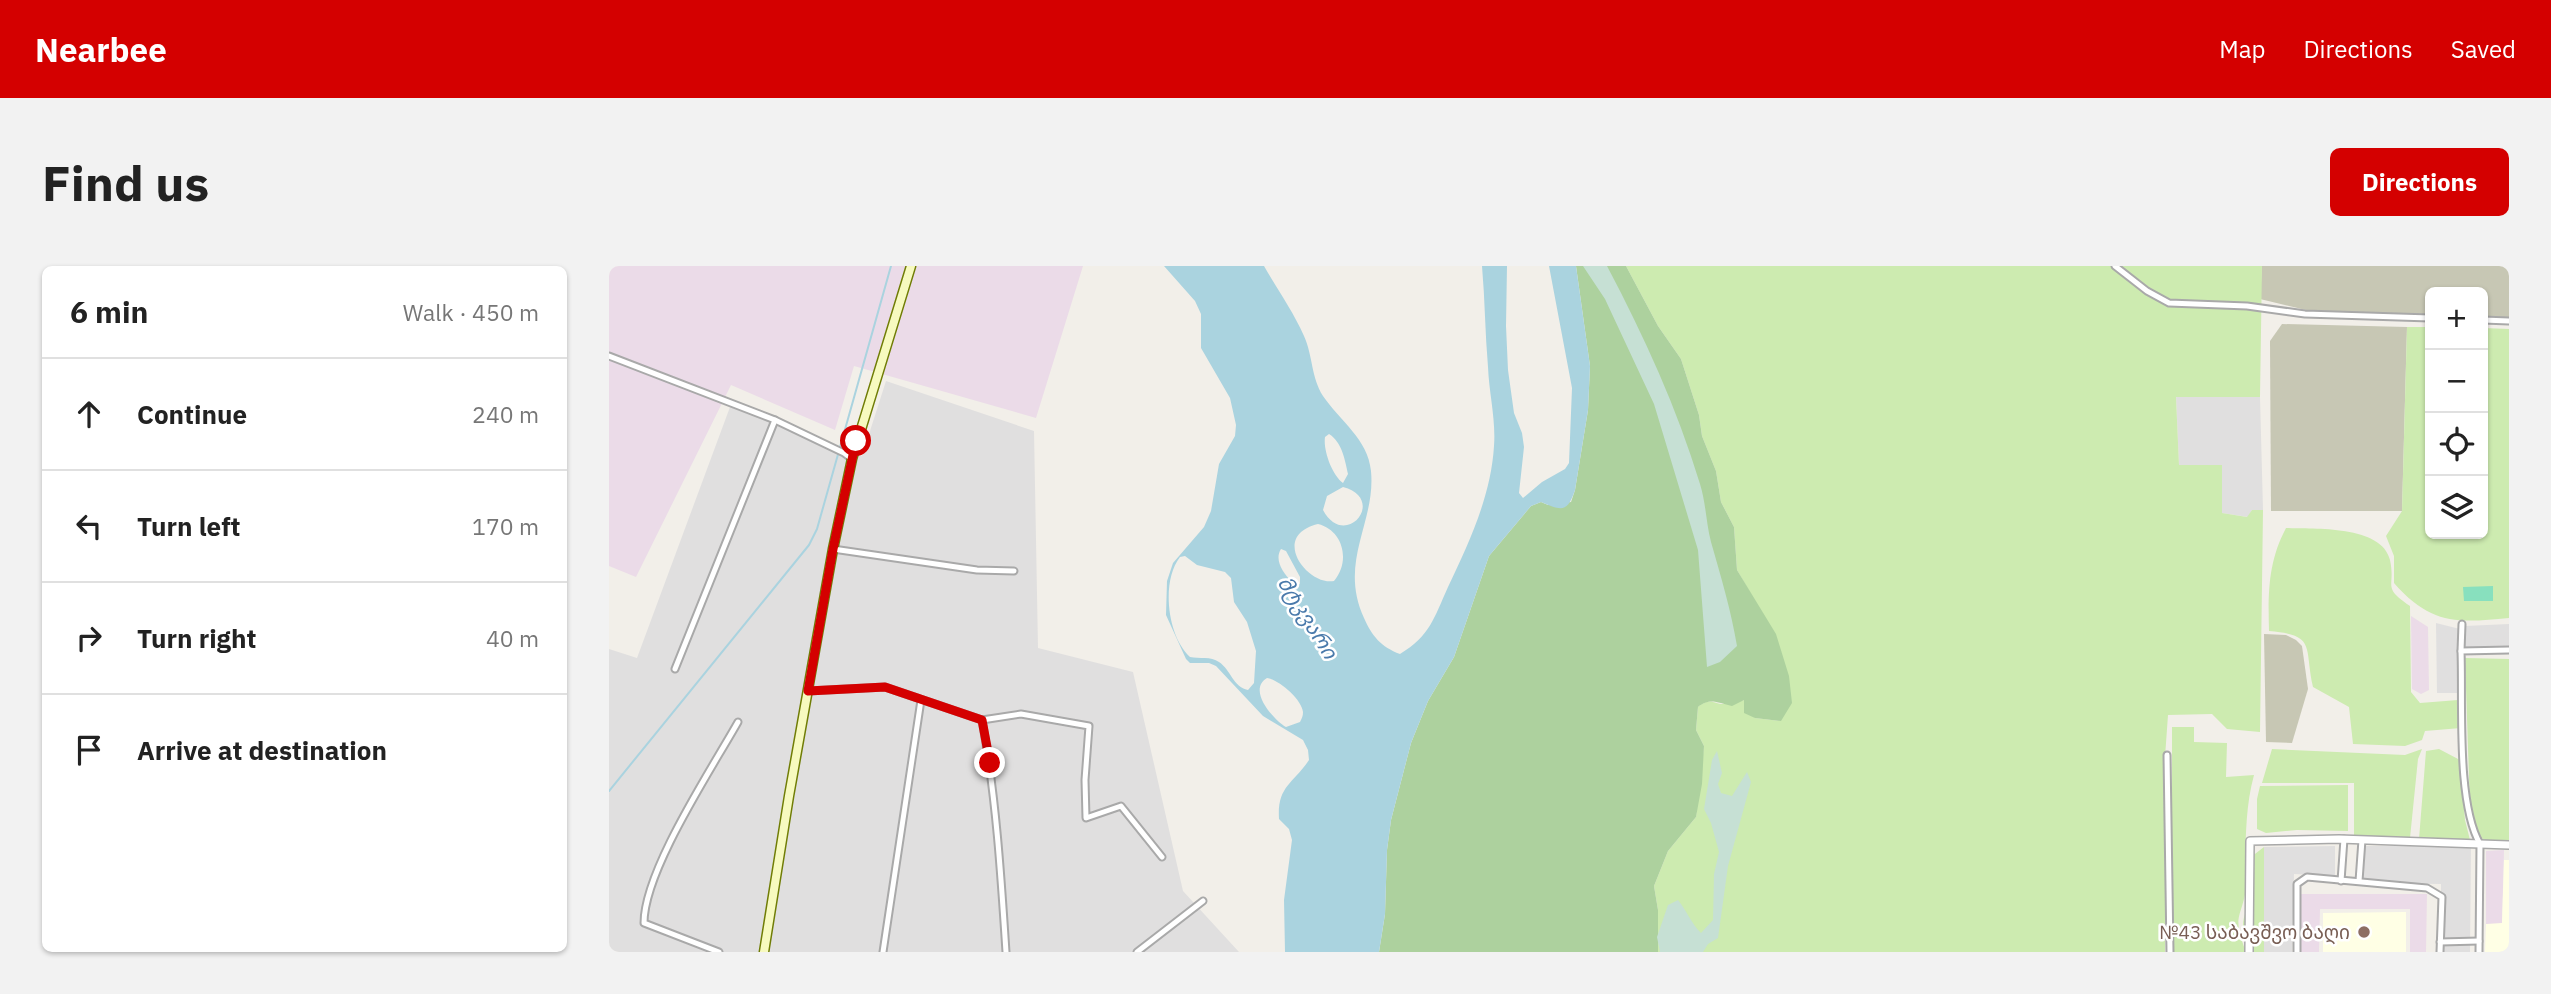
<!DOCTYPE html>
<html lang="en">
<head>
<meta charset="utf-8">
<style>
	body { margin:0; font-family:"IBM Plex Sans","Noto Sans Georgian",sans-serif; background:#f2f2f2; color:#222 }
	.controls { position:absolute; right:21px; top:21px; display:grid; overflow:hidden; border-radius:10px; box-shadow:0 2px 5px #0004 }
	.controls button { width:63px; height:63px; display:grid; place-items:center; padding:0; border:0; border-bottom:2px solid #e0e0e0; background:#fff; color:#222; font:35px sans-serif }
	.stop { position:absolute; width:21px; height:21px; margin:-16px; border:5px solid #d40000; border-radius:50%; background:#fff }
	.stop.end { background:#d40000; border-color:#fff; box-shadow:0 2px 7px #0008 }
	.list { margin:0; padding:0; list-style:none }
	h2 { display:flex; justify-content:space-between; align-items:center; height:91px; margin:0; padding:0 28px; font-size:30px }
	h2 small { font-size:23px; font-weight:400; color:#767676 }
	.list li { display:grid; grid-template-columns:46px 1fr auto; gap:21px; align-items:center; box-sizing:border-box; height:112px; padding:0 28px; border-top:2px solid #e0e0e0 }
	.list b { display:block; font-size:26px; white-space:nowrap }
	.list em { font-size:23px; font-style:normal; color:#767676 }
	.icon { flex:none; width:38px; height:38px; fill:none; stroke:currentColor; stroke-width:2; stroke-linecap:round; stroke-linejoin:round }
	.map { position:relative; flex:none; width:1900px; height:686px; overflow:hidden; border-radius:10px }
	header { display:flex; align-items:center; gap:42px; box-sizing:border-box; height:98px; padding:0 35px; background:#d40000; color:#fff }
	header strong { font-size:33px }
	nav { display:flex; gap:38px; margin-inline-start:auto; font-size:24px }
	.intro { display:flex; align-items:center; justify-content:space-between; box-sizing:border-box; height:168px; padding:0 42px }
	h1 { margin:0; font-size:49px }
	.button { padding:18px 32px; border-radius:10px; background:#d40000; color:#fff; font-size:24px; font-weight:700 }
	main { display:flex; gap:42px; padding:0 42px }
	aside { flex:1; background:#fff; border-radius:10px; box-shadow:0 2px 5px #0004 }
	.map>svg:first-child { display:block }
	.residential { fill:#e0dfdf }
	.industrial { fill:#ebdbe8 }
	.education { fill:#ffffe5 }
	.construction { fill:#c7c7b4 }
	.grass { fill:#cdebb0 }
	.forest { fill:#add19e }
	.wetland { fill:#c6e0d4 }
	.pitch { fill:#88e0be }
	.water { fill:#aad3df; fill-rule:evenodd }
	.lines { fill:none; stroke-linecap:round; stroke-linejoin:round }
	.stream { stroke:#aad3df; stroke-width:2 }
	.minor-casing { stroke:#a9a9a9; stroke-width:9 }
	.tertiary-casing { stroke:#a9a9a9; stroke-width:10 }
	.secondary-casing { stroke:#707d05; stroke-width:11 }
	.minor { stroke:#fff; stroke-width:5 }
	.tertiary { stroke:#fff; stroke-width:7 }
	.secondary { stroke:#f7fabf; stroke-width:8 }
	.route { stroke:#d40000; stroke-width:9 }
	.education-dot { fill:#8d6e63; stroke:#fff; stroke-width:2.5 }
	.labels { text-anchor:middle; dominant-baseline:central; stroke-width:5; stroke-linejoin:round; paint-order:stroke }
	.education-label { font-size:19px; fill:#785e54; stroke:#fff; text-anchor:end }
	.water-label { font-size:21px; font-style:italic; fill:#4a7aab; stroke:#fff }
</style>
</head>
<body>
<header>
<strong>Nearbee</strong>
<nav><a>Map</a><a>Directions</a><a>Saved</a></nav>
</header>
<div class="intro"><h1>Find us</h1><a class="button">Directions</a></div>
<main>
<aside>
<h2>6 min<small>Walk · 450 m</small></h2>
<ul class="list">
<li><svg class="icon" aria-label="ahead" viewBox="0 0 24 24"><path d="M12 20V5M6 11l6-6 6 6"/></svg><div><b>Continue</b></div><em>240 m</em></li>
<li><svg class="icon" aria-label="left" viewBox="0 0 24 24"><path d="M17 20v-9H6M10 6l-5 5 5 5"/></svg><div><b>Turn left</b></div><em>170 m</em></li>
<li><svg class="icon" aria-label="right" viewBox="0 0 24 24"><path d="M7 20v-9h11M14 6l5 5-5 5"/></svg><div><b>Turn right</b></div><em>40 m</em></li>
<li><svg class="icon" aria-label="arrive" viewBox="0 0 24 24"><path d="M6 21V4h12l-3 4 3 4H6"/></svg><div><b>Arrive at destination</b></div></li>
</ul>
</aside>
<div class="map">
<svg width="1900" height="686" viewBox="0 0 1900 686">
	<rect width="100%" height="100%" fill="#f2efe9"/>
	<g class="residential">
		<polygon points="277,115 425,165 429,382 524,406 574,625 630,686 0,686 0,383 28,392 121,141 253,190"/>
		<polygon points="1567,130 1651,131 1654,244 1643,244 1639,251 1613,247 1570,199"/>
		<polygon points="1827,357 1851,363 1852,427 1828,427"/>
		<polygon points="1900,358 1900,382 1856,383 1856,360"/>
		<polygon points="1726,580 1726,610 1685,608 1683,686 1655,686 1655,581"/>
		<polygon points="1756,580 1862,580 1861,686 1832,686 1832,618 1749,617"/>
	</g>
	<g class="industrial">
		<polygon points="0,0 474,0 427,152 245,100 226,164 122,119 27,311 0,300"/>
		<polygon points="1802,350 1819,361 1820,424 1812,428 1803,423"/>
		<polygon points="1895,584 1893,658 1877,658 1877,585"/>
		<polygon points="1692,628 1818,628 1817,686 1801,686 1801,643 1711,643 1710,686 1692,686"/>
	</g>
	<g class="education">
		<polygon points="1895,594 1900,594 1900,686 1876,686 1877,658 1893,657"/>
		<polygon points="1797,646 1797,686 1714,686 1714,647"/>
	</g>
	<g class="construction">
		<polygon points="1653,0 1900,0 1900,52 1874,51 1874,26 1821,26 1821,49 1697,44 1651,33"/>
		<polygon points="1673,58 1798,61 1793,245 1662,245 1661,75"/>
		<polygon points="1655,368 1677,369 1687,374 1693,380 1699,423 1683,477 1657,476"/>
	</g>
	<g class="grass">
		<path d="M1017,0H1653L1651,131H1567L1570,199H1613V247L1638,251L1643,244H1654L1651,466L1618,463L1603,448L1559,449L1556,491V686H1049V644L1045,620L1059,585L1087,551L1095,480L1087,464L1089,441C1102,430 1104,439 1117,438C1123,438 1130,435 1135,434L1146,452L1172,455L1143,330L1128,304L1125,261L1112,236L1107,205L1093,170L1090,149L1072,93L1049,60Z"/>
		<path d="M1798,61H1821V268H1874V62L1900,63V352C1848,357 1822,359 1785,317V290L1777,270L1793,245Z"/>
		<path d="M1677,262C1705,263 1773,259 1781,294C1787,322 1772,320 1801,340L1802,426L1811,437L1849,434L1852,462L1816,465L1813,474L1796,480L1744,478L1740,441L1704,421C1695,381 1708,369 1660,365C1659,327 1659,296 1677,262Z"/>
		<polygon points="1856,392 1900,393 1900,574 1876,574 1868,570 1861,541"/>
		<path d="M1563,461H1585V476L1618,477L1617,511L1645,509C1637,538 1637,567 1636,596C1636,604 1639,611 1638,618C1633,653 1622,648 1637,686H1563Z"/>
		<polygon points="1663,483 1796,489 1813,483 1809,493 1801,572 1745,570 1745,517 1653,517"/>
		<polygon points="1830,483 1851,494 1856,554 1861,574 1810,573 1817,485"/>
		<polygon points="1739,519 1739,565 1688,564 1657,567 1648,563 1648,533 1651,520"/>
		<path d="M1655,581V686H1643C1625,654 1639,651 1643,620C1644,611 1642,600 1642,591Z"/>
	</g>
	<path class="forest" d="M967,0H1017L1049,60L1072,93L1090,149L1093,170L1107,205L1112,236L1125,261L1128,304L1167,368L1180,410L1183,437L1172,455L1146,452L1135,447V434L1123,440C1109,437 1101,431 1089,441L1087,464L1095,480L1093,518L1087,551L1059,585L1045,620L1049,644V686H770L776,648L778,584L782,554L802,477L819,435L845,391L880,290L922,240L932,236L939,239L962,236L966,224L979,144L981,100Z"/>
	<g class="wetland">
		<path d="M974,0H998C1035,70 1068,142 1091,218C1097,237 1097,257 1102,276C1112,311 1122,344 1128,380L1111,396L1098,401L1089,284L1045,138L996,33Z"/>
		<path d="M1108,485L1113,507L1109,518L1112,527L1123,530L1138,506L1142,516L1119,600L1109,672L1099,678L1094,686H1051L1048,671L1059,639L1069,634C1078,645 1082,657 1092,667L1104,654L1105,608L1110,586L1102,557L1095,543L1103,494Z"/>
	</g>
	<polygon class="pitch" points="1884,320 1884,335 1855,335 1854,321"/>
	<path class="water" d="M555,0H655C668,23 684,45 695,70C704,90 702,111 714,130C731,155 759,173 762,205C767,257 729,295 755,352C763,370 772,381 791,388C821,370 825,352 839,321C860,277 882,230 885,180C887,154 880,127 879,101C876,67 876,34 873,0H898L897,60L899,104L905,147L913,167L915,181L910,227L914,232L933,216L956,203L960,197L963,122L940,0H967L981,100L979,144L966,224C958,248 952,244 932,236L922,240L880,290L845,391L819,435L802,477L782,554L778,584L776,648L770,686H676L675,634L683,574L680,563L670,553C668,520 684,518 700,494L699,484L694,474L654,450L607,400L600,397H581L577,393L557,349L558,315L564,297L595,261L602,245L610,198L626,170L627,159L621,132L592,82V48L586,35ZM720,168C733,176 736,194 739,208L734,217C723,209 714,184 716,171ZM734,221C779,233 736,285 714,244L718,230ZM709,258C734,264 742,295 725,315C699,320 660,270 709,258ZM672,283L677,285L691,311V318L683,316C674,307 665,294 672,283ZM576,290L588,299L616,306L622,312L625,336L638,356L647,385L645,417L639,424C624,421 622,404 610,396C602,390 590,393 581,391C558,370 552,315 571,291ZM658,412C669,413 693,433 694,446C694,450 693,452 691,456L677,461C664,453 638,424 658,412Z"/>
	<g class="lines">
		<polyline class="stream" points="0,525 200,279 208,263 282,0"/>
		<defs>
			<g id="minor">
				<polyline points="1506,0 1538,25 1560,37 1638,40 1696,48 1821,52"/>
				<polyline points="1874,54 1900,55"/>
				<polyline points="0,90 166,154 235,187 243,193"/>
				<polyline points="224,283 368,304 405,305"/>
				<polyline points="1852,385 1853,358"/>
				<polyline points="66,403 166,154"/>
				<polyline points="199,425 276,421 373,454 412,448 480,460 476,514 477,552 512,540 553,591"/>
				<path d="M373,454C387,531 392,609 397,686"/>
				<polyline points="1558,489 1561,686"/>
				<polyline points="1732,615 1735,573"/>
				<polyline points="1750,615 1753,574"/>
				<polyline points="1831,676 1870,675"/>
				<path d="M110,686L35,657C35,605 102,504 129,456"/>
				<polyline points="274,686 312,434"/>
				<polyline points="528,686 594,635"/>
				<polyline points="1688,686 1688,618 1698,611 1818,622 1833,631 1831,686"/>
				<path d="M1870,686L1871,578C1847,536 1854,436 1852,385L1900,384"/>
			</g>
			<polyline id="tertiary" points="1640,686 1641,575 1730,573 1900,579"/>
			<polyline id="secondary" points="155,686 180,530 224,283 243,193 302,0"/>
		</defs>
		<use href="#minor" class="minor-casing"/>
		<use href="#tertiary" class="tertiary-casing"/>
		<use href="#secondary" class="secondary-casing"/>
		<use href="#minor" class="minor"/>
		<use href="#tertiary" class="tertiary"/>
		<use href="#secondary" class="secondary"/>
	</g>
	<g class="lines">
		<polyline class="route" points="247,175 224,283 199,425 276,421 373,454 381,497"/>
	</g>
	<circle class="education-dot" cx="1755" cy="666" r="7"/>
	<g class="labels">
		<g class="education-label">
			<text x="1741" y="666">№43 საბავშვო ბაღი</text>
		</g>
		<g class="water-label">
			<text transform="translate(699 351) rotate(58)">მტკვარი</text>
		</g>
	</g>
</svg>
<div class="controls">
<button>+</button>
<button>−</button>
<button><svg class="icon" aria-label="locate" viewBox="0 0 24 24"><circle cx="12" cy="12" r="6"/><path d="M12 2v4M12 18v4M2 12h4M18 12h4"/></svg></button>
<button><svg class="icon" aria-label="layers" viewBox="0 0 24 24"><path d="M12 4l9 5-9 5-9-5zM3 14l9 5 9-5"/></svg></button>
</div>
<div class="stop" style="left:247px;top:175px"></div>
<div class="stop end" style="left:381px;top:497px"></div>
</div>
</main>
</body>
</html>
